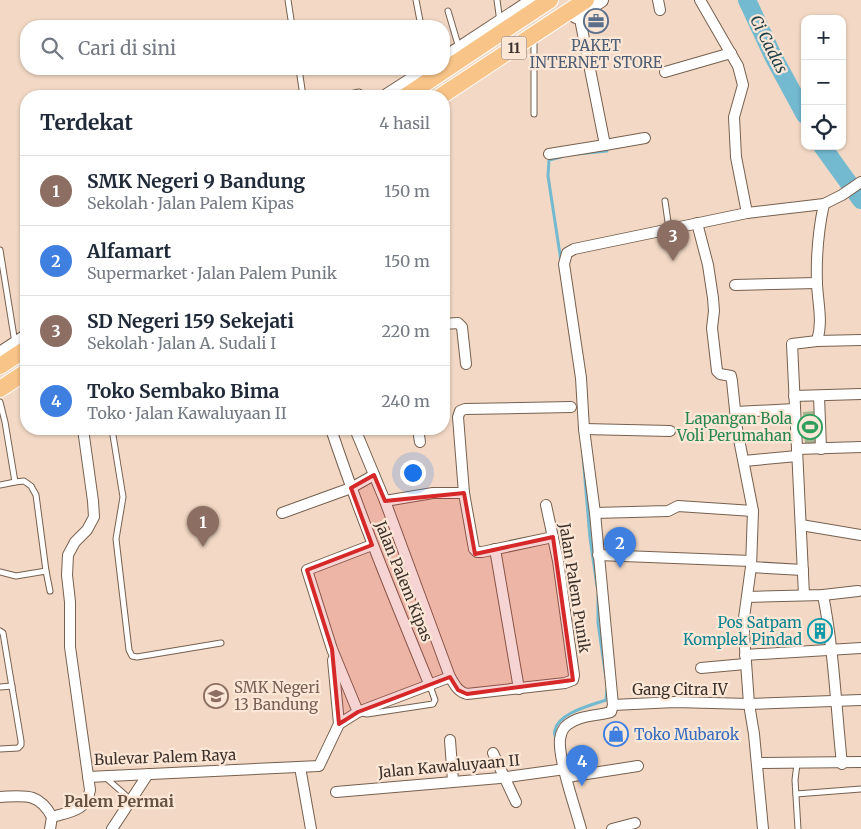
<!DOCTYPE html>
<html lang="id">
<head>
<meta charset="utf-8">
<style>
	body { margin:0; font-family:Merriweather,serif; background:#f6f6f7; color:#1f2937 }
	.controls { position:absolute; right:15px; top:15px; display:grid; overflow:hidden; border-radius:10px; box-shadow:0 1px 4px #0004 }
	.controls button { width:45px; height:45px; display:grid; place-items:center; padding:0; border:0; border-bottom:1px solid #e0e1e3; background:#fff; color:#1f2937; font:25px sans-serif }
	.you { position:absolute; left:412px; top:472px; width:18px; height:18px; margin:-12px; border:4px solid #fff; border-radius:50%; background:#1a73e8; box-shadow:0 0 0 8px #1a73e833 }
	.badge { display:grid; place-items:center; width:32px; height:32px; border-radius:50%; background:#68632f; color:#fff; font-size:16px; font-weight:700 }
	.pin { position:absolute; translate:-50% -41px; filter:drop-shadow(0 1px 2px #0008) }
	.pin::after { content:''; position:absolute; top:26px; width:18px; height:15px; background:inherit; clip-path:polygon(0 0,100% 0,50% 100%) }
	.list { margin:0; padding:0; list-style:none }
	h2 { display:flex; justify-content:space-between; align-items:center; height:65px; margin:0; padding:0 20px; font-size:21px }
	h2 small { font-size:16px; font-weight:400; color:#747a83 }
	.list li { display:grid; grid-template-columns:32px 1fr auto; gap:15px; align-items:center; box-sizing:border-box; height:70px; padding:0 20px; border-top:1px solid #e0e1e3 }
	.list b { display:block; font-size:19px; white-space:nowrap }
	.list p { margin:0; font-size:16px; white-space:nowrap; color:#747a83 }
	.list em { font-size:16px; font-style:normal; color:#747a83 }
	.icon { flex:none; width:28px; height:28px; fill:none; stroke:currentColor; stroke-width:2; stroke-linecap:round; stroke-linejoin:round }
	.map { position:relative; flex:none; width:861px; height:829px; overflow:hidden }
	.search { position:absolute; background:#fff; box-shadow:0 1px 4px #0004; left:20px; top:20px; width:430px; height:55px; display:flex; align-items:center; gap:12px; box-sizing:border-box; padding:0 18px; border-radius:20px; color:#747a83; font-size:19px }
	.panel { position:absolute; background:#fff; box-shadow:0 1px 4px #0004; left:20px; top:90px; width:430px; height:345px; border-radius:20px }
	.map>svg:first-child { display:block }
	.green { fill:#a5b38f }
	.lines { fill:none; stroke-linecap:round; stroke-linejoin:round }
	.stream { stroke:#73b9d0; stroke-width:3 }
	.river { stroke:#73b9d0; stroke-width:18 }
	.service-casing { stroke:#76604f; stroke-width:7 }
	.minor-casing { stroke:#76604f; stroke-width:12 }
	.secondary-casing { stroke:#76604f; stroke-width:16 }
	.trunk-casing { stroke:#fff; stroke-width:18 }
	.service { stroke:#fff; stroke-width:5 }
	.minor { stroke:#fff; stroke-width:10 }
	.secondary { stroke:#fff; stroke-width:14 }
	.trunk { stroke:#f8c488; stroke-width:16 }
	.marked { fill:#d62828; fill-opacity:0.2; stroke:#d62828; stroke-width:4; stroke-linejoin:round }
	.labels { text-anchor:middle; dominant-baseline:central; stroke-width:4.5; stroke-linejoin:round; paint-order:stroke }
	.shield { fill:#fce7d7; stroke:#76685f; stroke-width:1 }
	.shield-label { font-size:14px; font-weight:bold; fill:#3c322b }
	.service-label { font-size:15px; fill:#4e5e75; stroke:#fce7d7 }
	.leisure-label { font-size:15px; fill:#27864d; stroke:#fce7d7; text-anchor:end }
	.street-label { font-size:15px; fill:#3c322b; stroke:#fce7d7 }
	.culture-label { font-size:15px; fill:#0d838f; stroke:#fce7d7; text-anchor:end }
	.education-label { font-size:15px; fill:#785e54; stroke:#fce7d7; text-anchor:start }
	.shop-label { font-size:15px; fill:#366cbe; stroke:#fce7d7; text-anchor:start }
	.water-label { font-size:16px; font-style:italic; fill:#1c3e48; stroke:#fce7d7 }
	.neighbourhood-label { font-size:16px; font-weight:bold; fill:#675141; stroke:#fce7d7 }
</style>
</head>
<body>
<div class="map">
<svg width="861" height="829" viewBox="0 0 861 829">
	<rect width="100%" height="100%" fill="#f3d9c5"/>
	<polygon class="green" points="816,411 817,443 805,443 803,412"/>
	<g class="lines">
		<g class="stream">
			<polyline points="577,154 607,151 606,146"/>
			<polyline points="561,261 548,176 549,160 561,157"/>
			<polyline points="583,456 590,538 597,586"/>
			<polyline points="598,595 598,623 606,678"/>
			<path d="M556,738C555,736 554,733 555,730C558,713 592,705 606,700L607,689"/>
		</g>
		<g class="river">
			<polyline points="747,0 773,56 805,115"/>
			<polyline points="822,146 861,200"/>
		</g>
		<defs>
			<g id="service">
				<polyline points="288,0 292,26"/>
				<polyline points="416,0 421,26"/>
				<polyline points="497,0 500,22"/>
				<polyline points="448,11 459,48"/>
				<polyline points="299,69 303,96"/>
				<polyline points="341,96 359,92 365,96"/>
				<polyline points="534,114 534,44"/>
				<polyline points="444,185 444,290"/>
				<polyline points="665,201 669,229"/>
				<polyline points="0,250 15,343"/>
				<polyline points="0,402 5,422 15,482 0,485"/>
				<polyline points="112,429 123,497 116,539 129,650 132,656 137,657 221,643"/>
				<polyline points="15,482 24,481 31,486 36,495 46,571"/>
				<polyline points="0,572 16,576 46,571 50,591"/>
				<polyline points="0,631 3,633 21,741 21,745 18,748 0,749"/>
				<polyline points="0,687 12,686"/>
				<polyline points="362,713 367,714 433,704 435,700 430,686"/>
				<polyline points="797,764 795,780 798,829"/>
				<polyline points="105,777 131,800"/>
				<polyline points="796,794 861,789"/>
			</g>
			<g id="minor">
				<polyline points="658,0 660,10"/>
				<polyline points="700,0 738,66 743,85 734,117 736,157 747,213"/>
				<polyline points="665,72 731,53"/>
				<polyline points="605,145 645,138"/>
				<polyline points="549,154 605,145 579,14"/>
				<polyline points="697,223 708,265 713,298 714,311 712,328 717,371 720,374 731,376 732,381 737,429 753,511 751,567 744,618 744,634 749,704 754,734 763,829"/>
				<polyline points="735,285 817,283"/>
				<polyline points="444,324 458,323 462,327 466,364"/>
				<path d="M817,341C823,322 818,304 817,284C816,255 818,231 824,204"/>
				<polyline points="794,396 861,394"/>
				<polyline points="819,396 821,449"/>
				<polyline points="736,412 795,409"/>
				<path d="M331,429C360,516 395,601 430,686"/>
				<path d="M355,429L385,501L450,677C455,685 458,692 467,694L565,683L573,680L574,675L558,561L546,505"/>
				<polyline points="418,429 420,442"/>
				<polyline points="584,429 670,431"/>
				<polyline points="797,449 861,447"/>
				<polyline points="744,461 797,456"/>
				<polyline points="385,501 433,493 464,493"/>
				<polyline points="282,513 351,488 374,475"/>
				<polyline points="595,513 668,511 678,506 753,511"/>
				<polyline points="801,525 861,535"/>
				<polyline points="553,537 482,552 477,552 474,549 464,493 458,417 460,411 465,409 571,407"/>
				<polyline points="495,549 519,689"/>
				<polyline points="598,555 751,561"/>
				<polyline points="751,567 803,570"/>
				<polyline points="804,595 792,344 817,341 861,340"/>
				<path d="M823,595C834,651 836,708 842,764"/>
				<polyline points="747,597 823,595 858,591"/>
				<polyline points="745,655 861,648"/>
				<polyline points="333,660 339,724"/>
				<polyline points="701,668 745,664"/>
				<polyline points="613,705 675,702 749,704 861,700"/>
				<polyline points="358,712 332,649 307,570 372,545"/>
				<polyline points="450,740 453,781"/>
				<polyline points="493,753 516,802"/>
				<polyline points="757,763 861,762"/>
				<polyline points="300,767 311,829"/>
				<polyline points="88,777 319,766 339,724 358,712 450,677"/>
				<polyline points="567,777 638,766"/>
				<polyline points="336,792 500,778 565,769"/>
				<path d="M0,797C24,796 39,792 52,817"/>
				<path d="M52,817C69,812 87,811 90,790L70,647V602L67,575L68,555L75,542L87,530L94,517L93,501L83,429"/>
				<polyline points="50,829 52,817"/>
				<polyline points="112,829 148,774"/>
				<path d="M581,829C575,807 558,759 560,739C561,733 563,728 567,725C579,715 597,716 611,712L613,705L595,513L584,429L581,378L564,264L567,253L574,249L747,213L824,204L842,195L861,182"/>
				<polyline points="612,829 635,823"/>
			</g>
			<g id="secondary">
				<polyline points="576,16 601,0"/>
				<polyline points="444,59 534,0"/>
				<polyline points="387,96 429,69"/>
				<polyline points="0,354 26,337"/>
			</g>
			<g id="trunk">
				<polyline points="406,96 550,0"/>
				<polyline points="441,96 586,0"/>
				<polyline points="0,366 26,349"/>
				<polyline points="0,389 26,372"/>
			</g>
		</defs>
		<use href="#service" class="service-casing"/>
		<use href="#minor" class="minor-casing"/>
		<use href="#secondary" class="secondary-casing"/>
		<use href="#trunk" class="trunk-casing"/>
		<use href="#service" class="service"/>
		<use href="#minor" class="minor"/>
		<use href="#secondary" class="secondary"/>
		<use href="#trunk" class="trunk"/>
	</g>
	<path class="marked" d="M374,475L385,501L464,493L475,554L553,537L573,680L467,694L458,690L450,677L358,712L339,724L332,649L307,570L372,545L351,488Z"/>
	<defs>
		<symbol id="office-ring" viewBox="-11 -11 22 22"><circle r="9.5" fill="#fce7d7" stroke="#5c6f8a" stroke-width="1.5"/><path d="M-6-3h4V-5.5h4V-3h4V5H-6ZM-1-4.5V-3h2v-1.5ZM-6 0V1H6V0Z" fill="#5c6f8a"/></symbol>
		<symbol id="stadium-ring" viewBox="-11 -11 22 22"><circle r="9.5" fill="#fce7d7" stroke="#2e9e5b" stroke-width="1.5"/><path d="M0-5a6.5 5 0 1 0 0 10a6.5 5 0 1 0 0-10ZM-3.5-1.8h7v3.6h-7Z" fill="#2e9e5b"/></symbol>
		<symbol id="building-ring" viewBox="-11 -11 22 22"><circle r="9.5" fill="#fce7d7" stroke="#0f9aa8" stroke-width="1.5"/><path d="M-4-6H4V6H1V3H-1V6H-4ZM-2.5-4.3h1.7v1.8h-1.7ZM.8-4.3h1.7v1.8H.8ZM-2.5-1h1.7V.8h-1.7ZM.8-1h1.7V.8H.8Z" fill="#0f9aa8"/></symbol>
		<symbol id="school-ring" viewBox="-11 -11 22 22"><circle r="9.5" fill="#fce7d7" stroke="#8d6e63" stroke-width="1.5"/><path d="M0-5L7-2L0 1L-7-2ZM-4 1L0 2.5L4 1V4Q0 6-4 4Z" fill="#8d6e63"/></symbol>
		<symbol id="shop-ring" viewBox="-11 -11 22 22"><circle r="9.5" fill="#fce7d7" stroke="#3f7fe0" stroke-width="1.5"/><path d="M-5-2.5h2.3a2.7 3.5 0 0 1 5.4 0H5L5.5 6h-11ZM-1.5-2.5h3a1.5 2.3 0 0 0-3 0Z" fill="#3f7fe0"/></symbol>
	</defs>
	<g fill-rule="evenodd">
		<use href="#office-ring" x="582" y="7" width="28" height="28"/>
		<use href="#stadium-ring" x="796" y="413" width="28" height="28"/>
		<use href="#building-ring" x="806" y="617" width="28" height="28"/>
		<use href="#school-ring" x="202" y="682" width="28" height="28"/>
		<use href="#shop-ring" x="602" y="720" width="28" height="28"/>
	</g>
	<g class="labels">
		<rect class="shield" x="501.5" y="36.5" width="25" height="23" rx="4"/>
		<g class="shield-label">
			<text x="514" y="48">11</text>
		</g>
		<g class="service-label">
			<text x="596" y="45">PAKET<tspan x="596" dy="17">INTERNET STORE</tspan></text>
		</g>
		<g class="leisure-label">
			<text x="792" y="418">Lapangan Bola<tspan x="792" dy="17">Voli Perumahan</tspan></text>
		</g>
		<g class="street-label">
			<text transform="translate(404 581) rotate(68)">Jalan Palem Kipas</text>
			<text transform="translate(575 588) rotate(81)">Jalan Palem Punik</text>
			<text x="680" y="689">Gang Citra IV</text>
			<text transform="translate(165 757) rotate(-2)">Bulevar Palem Raya</text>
			<text transform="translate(449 766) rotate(-5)">Jalan Kawaluyaan II</text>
		</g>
		<g class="culture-label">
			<text x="802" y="622">Pos Satpam<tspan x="802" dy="17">Komplek Pindad</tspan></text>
		</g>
		<g class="education-label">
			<text x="234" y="687">SMK Negeri<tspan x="234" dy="17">13 Bandung</tspan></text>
		</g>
		<g class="shop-label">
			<text x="634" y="734">Toko Mubarok</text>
		</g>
		<g class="water-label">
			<text transform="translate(769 44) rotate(63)">Ci Cadas</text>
		</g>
		<g class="neighbourhood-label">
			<text x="119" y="801">Palem Permai</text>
		</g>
	</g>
</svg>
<div class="controls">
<button>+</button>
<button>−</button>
<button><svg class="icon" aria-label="locate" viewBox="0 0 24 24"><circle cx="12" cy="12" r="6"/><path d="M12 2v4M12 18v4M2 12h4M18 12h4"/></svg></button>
</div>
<div class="you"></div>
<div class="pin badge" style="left:203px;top:547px;background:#8d6e63">1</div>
<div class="pin badge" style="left:620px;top:568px;background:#3f7fe0">2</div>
<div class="pin badge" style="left:673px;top:261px;background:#8d6e63">3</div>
<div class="pin badge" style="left:582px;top:786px;background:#3f7fe0">4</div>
<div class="search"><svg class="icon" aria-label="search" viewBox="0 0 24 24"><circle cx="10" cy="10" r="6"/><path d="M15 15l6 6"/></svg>Cari di sini</div>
<section class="panel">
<h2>Terdekat<small>4 hasil</small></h2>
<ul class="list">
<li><span class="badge" style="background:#8d6e63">1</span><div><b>SMK Negeri 9 Bandung</b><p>Sekolah · Jalan Palem Kipas</p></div><em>150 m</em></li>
<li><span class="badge" style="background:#3f7fe0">2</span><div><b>Alfamart</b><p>Supermarket · Jalan Palem Punik</p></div><em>150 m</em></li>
<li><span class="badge" style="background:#8d6e63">3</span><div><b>SD Negeri 159 Sekejati</b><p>Sekolah · Jalan A. Sudali I</p></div><em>220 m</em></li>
<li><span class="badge" style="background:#3f7fe0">4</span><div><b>Toko Sembako Bima</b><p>Toko · Jalan Kawaluyaan II</p></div><em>240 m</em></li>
</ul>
</section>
</div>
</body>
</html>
